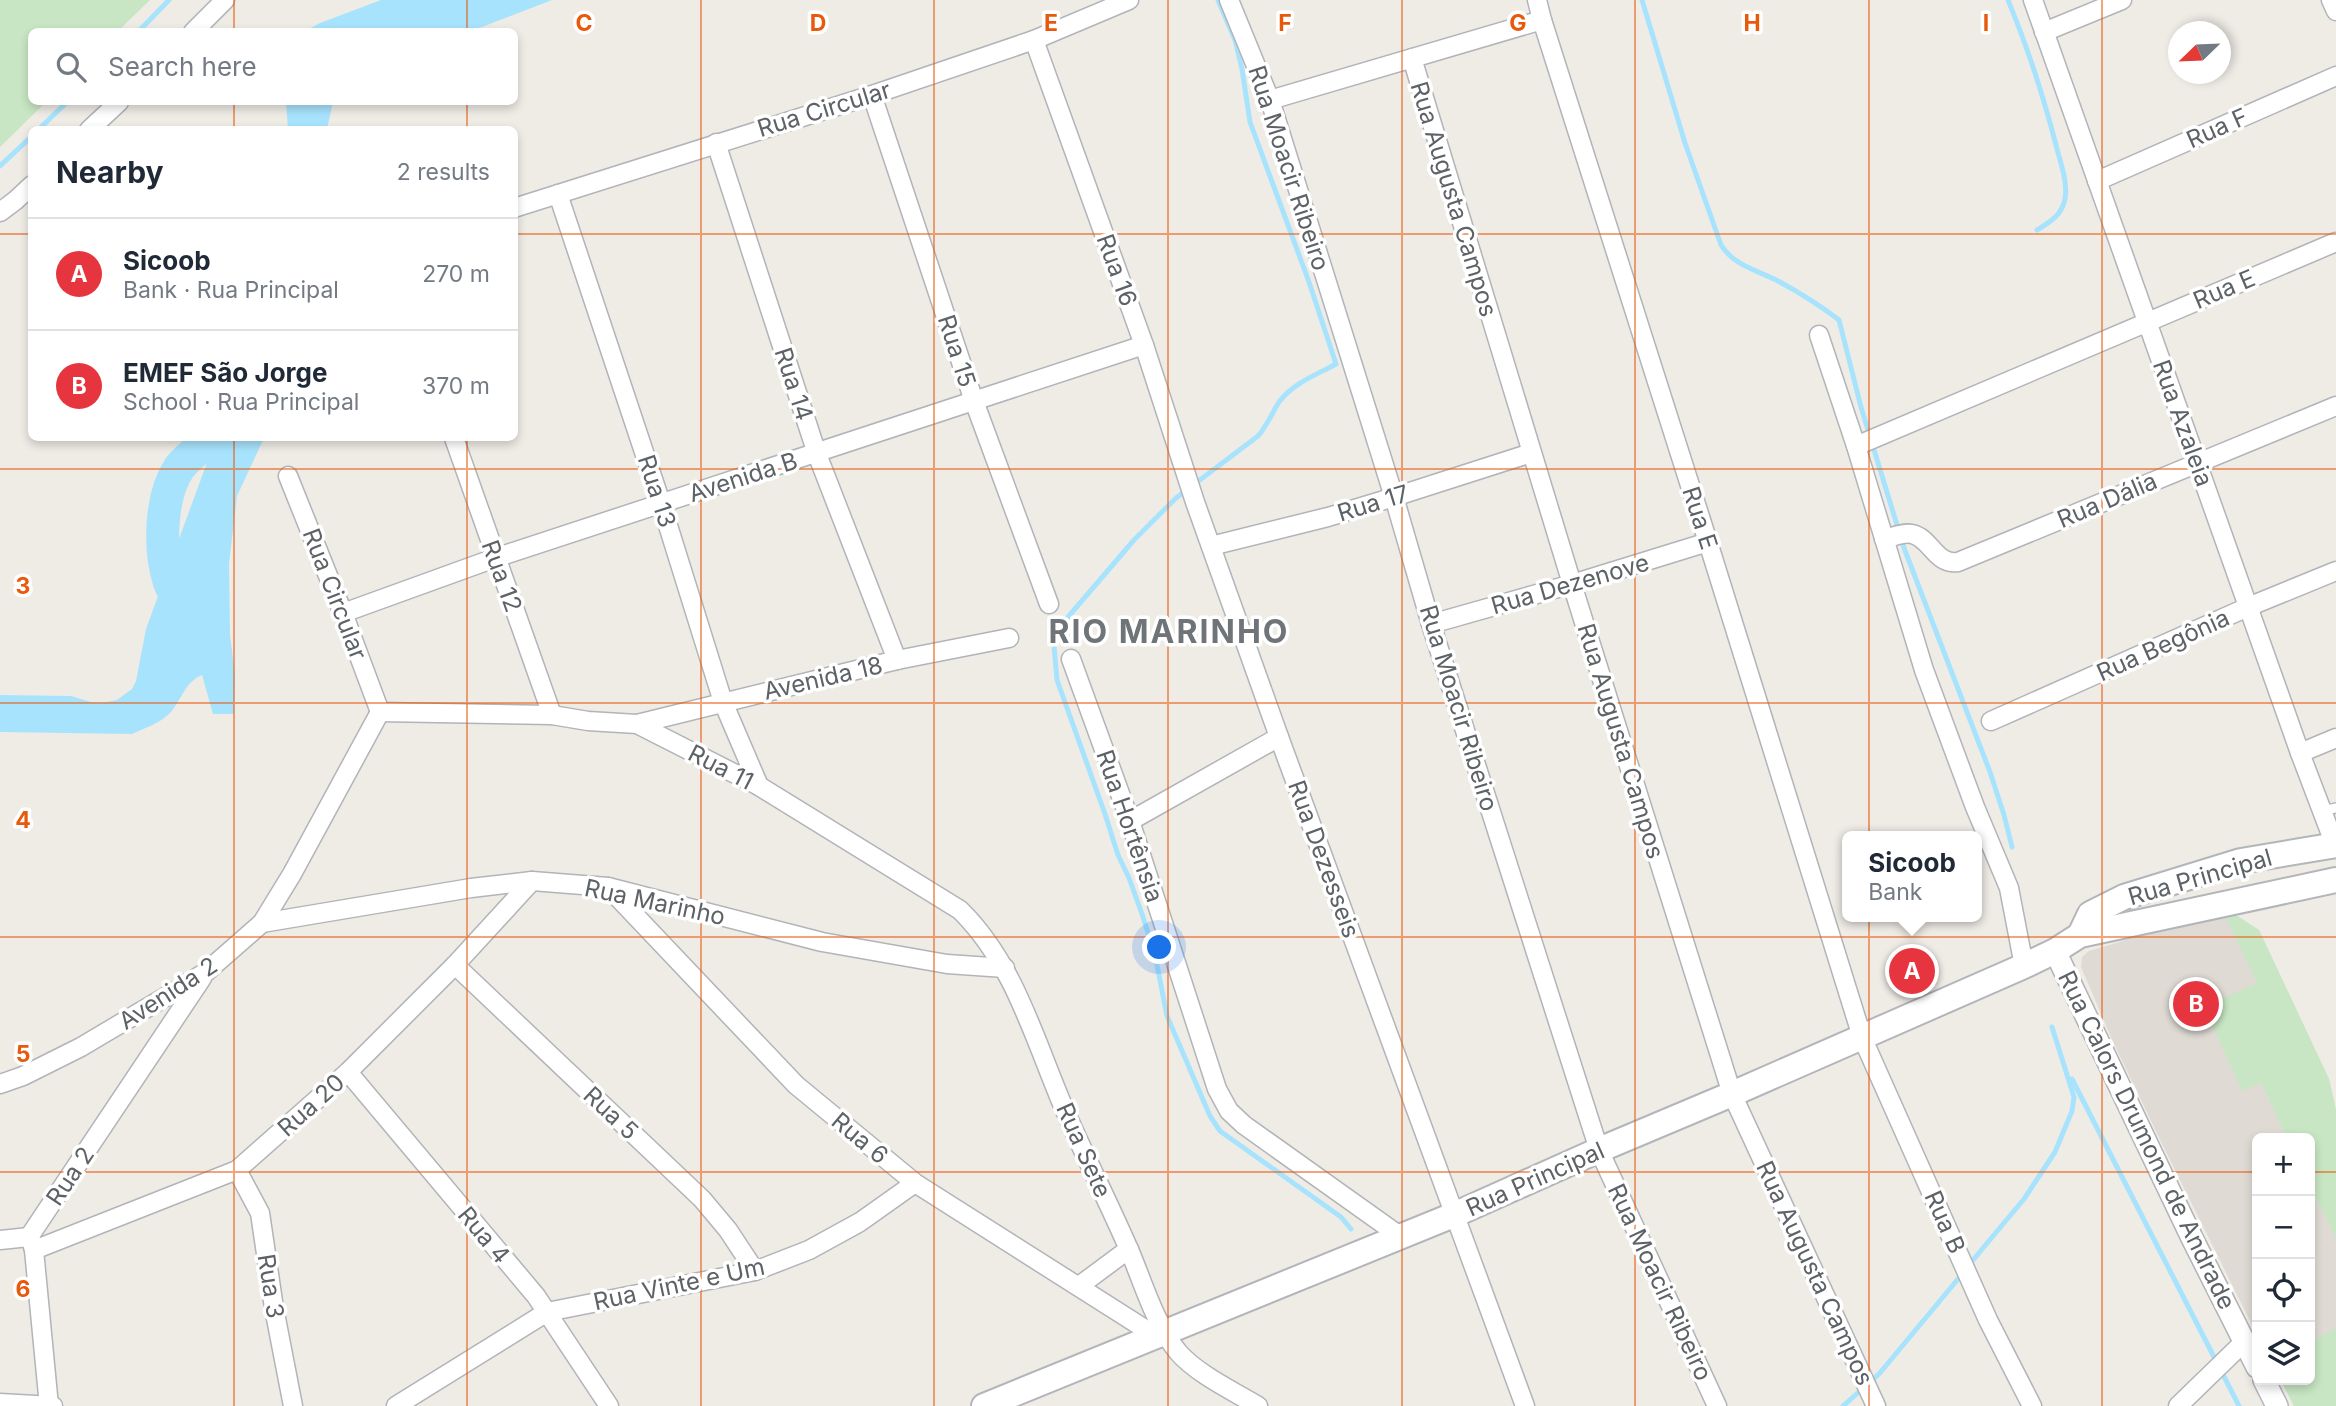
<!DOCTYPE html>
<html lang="en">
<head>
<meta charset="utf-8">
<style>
	body { margin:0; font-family:Inter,sans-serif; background:#f2f2f3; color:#1f2937 }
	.controls { position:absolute; right:21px; bottom:21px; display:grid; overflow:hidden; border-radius:10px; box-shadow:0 4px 10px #0003 }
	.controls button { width:63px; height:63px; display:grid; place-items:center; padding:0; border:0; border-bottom:2px solid #e0e1e3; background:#fff; color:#1f2937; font:35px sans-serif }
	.compass { position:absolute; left:2168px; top:21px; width:63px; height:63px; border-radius:50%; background:#fff; box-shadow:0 4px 10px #0003; rotate:247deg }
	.you { position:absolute; left:1160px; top:948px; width:24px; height:24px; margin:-18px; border:5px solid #fff; border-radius:50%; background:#1a73e8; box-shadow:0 0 0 10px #1a73e833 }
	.badge { display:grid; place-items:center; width:46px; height:46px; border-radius:50%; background:#e6353f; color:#fff; font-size:23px; font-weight:700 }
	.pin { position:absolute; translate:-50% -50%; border:4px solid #fff; box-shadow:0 2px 7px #0006 }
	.popup { position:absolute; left:1842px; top:831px; width:140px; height:91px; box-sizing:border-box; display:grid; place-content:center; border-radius:10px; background:#fff; filter:drop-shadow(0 2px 5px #0005); font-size:23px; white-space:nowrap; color:#747a83 }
	.popup b { font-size:26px; color:#1f2937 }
	.popup::after { content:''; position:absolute; left:50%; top:100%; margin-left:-14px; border:14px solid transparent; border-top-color:#fff }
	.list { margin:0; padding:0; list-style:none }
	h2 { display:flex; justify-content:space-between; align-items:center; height:91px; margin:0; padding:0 28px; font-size:30px }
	h2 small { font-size:23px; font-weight:400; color:#747a83 }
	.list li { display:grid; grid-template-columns:46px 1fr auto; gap:21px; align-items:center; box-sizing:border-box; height:112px; padding:0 28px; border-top:2px solid #e0e1e3 }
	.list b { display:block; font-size:26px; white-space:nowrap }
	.list p { margin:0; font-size:23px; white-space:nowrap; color:#747a83 }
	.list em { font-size:23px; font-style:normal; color:#747a83 }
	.icon { flex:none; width:38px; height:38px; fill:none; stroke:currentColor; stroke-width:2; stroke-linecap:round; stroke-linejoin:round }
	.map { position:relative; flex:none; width:2336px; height:1406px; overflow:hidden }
	.search { position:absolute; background:#fff; box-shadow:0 4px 10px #0003; left:28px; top:28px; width:490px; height:77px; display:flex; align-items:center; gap:18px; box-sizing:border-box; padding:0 24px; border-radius:10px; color:#747a83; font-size:26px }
	.panel { position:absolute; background:#fff; box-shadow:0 4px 10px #0003; left:28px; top:126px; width:490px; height:315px; border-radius:10px }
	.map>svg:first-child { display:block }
	.education { fill:#dfdbd4 }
	.green { fill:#c8e6c3 }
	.water { fill:#a8e3fd }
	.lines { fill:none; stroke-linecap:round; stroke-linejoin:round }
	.stream { stroke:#a8e3fd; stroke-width:5 }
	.river { stroke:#a8e3fd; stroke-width:33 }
	.service-casing { stroke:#b1b4b8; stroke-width:12 }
	.minor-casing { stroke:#b1b4b8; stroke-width:21 }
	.tertiary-casing { stroke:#b1b4b8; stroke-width:24 }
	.secondary-casing { stroke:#b2b6ba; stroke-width:28 }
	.service { stroke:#fff; stroke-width:9 }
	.minor { stroke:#fff; stroke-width:18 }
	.tertiary { stroke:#fff; stroke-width:21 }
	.secondary { stroke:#fff; stroke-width:24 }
	.grid { fill:none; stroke:#e8590c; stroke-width:2; stroke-opacity:0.55 }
	.labels { text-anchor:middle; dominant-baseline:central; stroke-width:7; stroke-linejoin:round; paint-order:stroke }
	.street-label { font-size:24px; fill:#5d6266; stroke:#fff }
	.district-label { font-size:32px; font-weight:bold; letter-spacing:2px; fill:#6e7478; stroke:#fff }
	.grid-label { font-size:23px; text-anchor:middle; font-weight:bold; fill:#e8590c; stroke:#fff; stroke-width:7; stroke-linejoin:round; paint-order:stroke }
</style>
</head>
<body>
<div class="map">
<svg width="2336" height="1406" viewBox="0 0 2336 1406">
	<rect width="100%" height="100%" fill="#efece6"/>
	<polygon class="education" points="2223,911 2259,930 2329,1079 2336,1110 2336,1406 2294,1406 2281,1380 2310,1380 2310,1138 2257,1138 2257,1335 2167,1154 2113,1042 2081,967 2082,957 2089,951"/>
	<g class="green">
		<polygon points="0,0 150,0 118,31 32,32 32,102 46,102 0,147"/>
		<polygon points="2223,911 2230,911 2259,930 2329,1079 2336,1110 2336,1238 2310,1185 2310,1138 2287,1138 2261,1083 2242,1091 2204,1007 2257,983"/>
		<polygon points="2336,1328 2336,1406 2294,1406 2281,1380 2310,1380 2310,1342"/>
	</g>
	<g class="water">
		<polygon points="381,0 552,0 482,27 464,31 305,31 320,23"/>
		<polygon points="286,102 333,102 327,129 288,129"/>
		<path d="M216,438H264L237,496L229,564L230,635L235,674L234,714H213L202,675C185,682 182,699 171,712C161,723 145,728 132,734L0,732V695L71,696L91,702H107L117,700L132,689L136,681L146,629Z"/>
	</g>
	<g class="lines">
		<g class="stream">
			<path d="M1218,0L1235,40L1242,69L1250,122L1309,282L1336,364C1316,375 1293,383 1279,402C1272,413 1267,426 1258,436L1176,498L1134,540L1068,617L1057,631L1054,646L1057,680L1105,814L1118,855L1129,878L1142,914L1155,955L1167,1016L1210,1116L1220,1131L1341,1217L1351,1229"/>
			<path d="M1642,0L1685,143L1721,245C1735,267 1758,270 1780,282C1800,293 1821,306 1839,320L1861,407L1904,548L1990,772L2004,815L2012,847"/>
			<path d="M2008,0C2028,48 2043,95 2056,145C2060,162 2068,181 2065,199C2062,215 2050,222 2037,230"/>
			<polyline points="138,32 169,0"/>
			<polyline points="38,130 67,102"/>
			<polyline points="0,166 32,136"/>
			<polyline points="2072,1079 2239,1406"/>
			<polyline points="1968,1266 2024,1199 2055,1152 2072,1111 2074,1097 2052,1027"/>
			<polyline points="1843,1406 1879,1374 1963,1273"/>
		</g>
		<path class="river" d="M183,611C178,601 173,591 169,581C159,549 160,497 179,468C188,456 201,448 211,438"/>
		<defs>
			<polyline id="service" points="2322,811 2336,808"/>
			<g id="minor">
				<polyline points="1229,0 1270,100 1394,497 1431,624 1599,1150 1717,1406"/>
				<polyline points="1537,0 1542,20 1708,542 1862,1037 1988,1320 2032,1406"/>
				<polyline points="2033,0 2300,753 2335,845"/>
				<polyline points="2331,0 2336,11"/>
				<polyline points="193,32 225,0"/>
				<polyline points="2044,32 2122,0"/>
				<polyline points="1034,40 1144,345 1195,502 1279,737 1525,1406"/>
				<polyline points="1412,58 1572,584 1732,1094 1876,1406"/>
				<polyline points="872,95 974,401 1049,604"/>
				<polyline points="1270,100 1542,20"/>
				<polyline points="89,130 119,102"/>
				<polyline points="716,143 817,454 897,660"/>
				<polyline points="2097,181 2336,76"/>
				<polyline points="558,194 661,503 723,702 759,786"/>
				<polyline points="514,208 872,95 1034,40 1129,0"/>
				<polyline points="0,212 16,200 32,185"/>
				<polyline points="1819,335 1856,446"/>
				<polyline points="454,438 552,715"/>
				<polyline points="288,476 343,613 380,712"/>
				<path d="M1884,539C1893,537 1903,532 1912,534C1931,538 1935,565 1958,562L2336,406"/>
				<polyline points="1211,546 1328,517 1394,497 1531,453"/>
				<polyline points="343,613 495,558 1144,345"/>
				<polyline points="1431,624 1572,584 1708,542"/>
				<polyline points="1071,659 1130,821 1217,1089 1229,1111 1244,1125 1400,1236"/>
				<path d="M380,712L552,715L588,721L637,724L759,786L960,910C1014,963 1034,1038 1063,1106C1084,1155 1109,1203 1130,1252C1144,1285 1155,1324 1178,1352C1197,1374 1233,1391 1258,1406"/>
				<polyline points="1991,721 2248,607 2336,571"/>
				<polyline points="637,724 897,660 1009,638"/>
				<polyline points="2300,753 2336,738"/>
				<polyline points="1130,821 1279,737"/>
				<polyline points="608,887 796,1085 915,1183 1156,1336"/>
				<polyline points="262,923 471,888 532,881 608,887 822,942 947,964 1005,968"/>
				<polyline points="455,965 702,1199 728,1230 755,1271"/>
				<polyline points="2024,966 2009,888 1975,807 1924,670 1856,446 2336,242"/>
				<polyline points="348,1072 536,1296 609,1406"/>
				<polyline points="0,1084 23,1076 81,1047 172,993 206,972 262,923 292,874 380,712"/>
				<polyline points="237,1170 260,1213 274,1308 293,1406"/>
				<polyline points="29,1237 202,978"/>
				<polyline points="0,1240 29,1237"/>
				<polyline points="31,1240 34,1250 49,1406"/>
				<polyline points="34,1250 237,1170 348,1072 455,965 532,881"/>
				<polyline points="1079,1286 1129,1249"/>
				<polyline points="0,1403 53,1406"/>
				<polyline points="396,1406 547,1312 755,1271 809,1250 860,1222 915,1183"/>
				<polyline points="2178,1406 2244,1342"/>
			</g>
			<g id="tertiary">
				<polyline points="2055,951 2192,1238 2257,1367"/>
				<polyline points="2264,1380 2277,1406"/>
			</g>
			<g id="secondary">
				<polyline points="2080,935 2090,914 2124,897 2241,861 2336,845"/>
				<polyline points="984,1406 1456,1214 1599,1150 1732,1094 2024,966 2055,951 2080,935 2336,880"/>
			</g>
		</defs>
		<use href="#service" class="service-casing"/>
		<use href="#minor" class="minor-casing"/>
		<use href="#tertiary" class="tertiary-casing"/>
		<use href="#secondary" class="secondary-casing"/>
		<use href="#service" class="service"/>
		<use href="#minor" class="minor"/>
		<use href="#tertiary" class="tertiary"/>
		<use href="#secondary" class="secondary"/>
	</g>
	<path class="grid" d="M234,0V32M467,0V32M701,0V1406M934,0V1406M1168,0V1406M1402,0V1406M1635,0V1406M1869,0V1406M2102,0V1406M234,102V130M467,102V130M0,234H32M514,234H2336M234,438V1406M467,438V1406M0,469H2336M0,703H2336M0,937H2336M0,1172H2257M2310,1172H2336"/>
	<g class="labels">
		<g class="street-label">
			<text transform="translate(824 109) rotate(-17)">Rua Circular</text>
			<text transform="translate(2217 128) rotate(-24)">Rua F</text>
			<text transform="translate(1289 168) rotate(72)">Rua Moacir Ribeiro</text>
			<text transform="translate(1454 199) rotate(73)">Rua Augusta Campos</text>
			<text transform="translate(1117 270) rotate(70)">Rua 16</text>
			<text transform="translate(2224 289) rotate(-23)">Rua E</text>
			<text transform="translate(957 351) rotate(72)">Rua 15</text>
			<text transform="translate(794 384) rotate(72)">Rua 14</text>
			<text transform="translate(2183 423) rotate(70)">Rua Azaleia</text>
			<text transform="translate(743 477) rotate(-18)">Avenida B</text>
			<text transform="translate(657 491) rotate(72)">Rua 13</text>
			<text transform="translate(2107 500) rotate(-23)">Rua Dália</text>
			<text transform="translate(1373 503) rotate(-17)">Rua 17</text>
			<text transform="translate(1700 518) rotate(72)">Rua E</text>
			<text transform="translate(502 576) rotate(70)">Rua 12</text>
			<text transform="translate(1570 584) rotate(-16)">Rua Dezenove</text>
			<text transform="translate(335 594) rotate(69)">Rua Circular</text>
			<text transform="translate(2163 645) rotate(-24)">Rua Begônia</text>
			<text transform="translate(823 678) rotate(-13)">Avenida 18</text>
			<text transform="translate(1459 708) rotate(73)">Rua Moacir Ribeiro</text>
			<text transform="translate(1621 741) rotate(73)">Rua Augusta Campos</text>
			<text transform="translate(721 767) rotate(27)">Rua 11</text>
			<text transform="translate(1130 826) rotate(71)">Rua Hortênsia</text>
			<text transform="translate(1324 859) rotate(70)">Rua Dezesseis</text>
			<text transform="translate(2200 877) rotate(-16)">Rua Principal</text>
			<text transform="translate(655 902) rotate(12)">Rua Marinho</text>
			<text transform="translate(168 993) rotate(-33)">Avenida 2</text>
			<text transform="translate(311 1105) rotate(-42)">Rua 20</text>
			<text transform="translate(611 1113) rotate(43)">Rua 5</text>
			<text transform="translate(860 1138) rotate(40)">Rua 6</text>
			<text transform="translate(2147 1140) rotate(64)">Rua Calors Drumond de Andrade</text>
			<text transform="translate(1084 1150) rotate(66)">Rua Sete</text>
			<text transform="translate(70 1176) rotate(-56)">Rua 2</text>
			<text transform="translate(1535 1179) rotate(-24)">Rua Principal</text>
			<text transform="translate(1945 1222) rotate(66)">Rua B</text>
			<text transform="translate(484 1235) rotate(50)">Rua 4</text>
			<text transform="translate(1815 1273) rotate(65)">Rua Augusta Campos</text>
			<text transform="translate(1660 1282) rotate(65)">Rua Moacir Ribeiro</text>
			<text transform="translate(679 1284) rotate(-12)">Rua Vinte e Um</text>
			<text transform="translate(271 1286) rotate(81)">Rua 3</text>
		</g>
		<g class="district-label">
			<text x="1169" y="631">RIO MARINHO</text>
		</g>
	</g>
	<g class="grid-label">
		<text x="584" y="31">C</text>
		<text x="818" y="31">D</text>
		<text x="1051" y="31">E</text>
		<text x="1285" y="31">F</text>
		<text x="1518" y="31">G</text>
		<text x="1752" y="31">H</text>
		<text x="1986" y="31">I</text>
		<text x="23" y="594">3</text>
		<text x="23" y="828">4</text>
		<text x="23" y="1062">5</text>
		<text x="23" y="1297">6</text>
	</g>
</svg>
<div class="controls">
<button>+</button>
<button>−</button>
<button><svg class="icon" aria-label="locate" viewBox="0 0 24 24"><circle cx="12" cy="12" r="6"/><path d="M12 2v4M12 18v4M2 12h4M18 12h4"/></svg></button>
<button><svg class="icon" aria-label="layers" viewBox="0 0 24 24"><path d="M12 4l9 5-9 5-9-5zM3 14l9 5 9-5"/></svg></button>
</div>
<svg class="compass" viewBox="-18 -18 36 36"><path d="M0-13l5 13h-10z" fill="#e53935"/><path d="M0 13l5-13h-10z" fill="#747a83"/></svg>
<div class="you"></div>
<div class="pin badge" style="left:1912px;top:971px">A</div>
<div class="popup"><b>Sicoob</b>Bank</div>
<div class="pin badge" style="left:2196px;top:1004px">B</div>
<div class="search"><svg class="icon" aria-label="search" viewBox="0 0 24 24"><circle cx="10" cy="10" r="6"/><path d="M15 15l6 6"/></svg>Search here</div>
<section class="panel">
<h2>Nearby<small>2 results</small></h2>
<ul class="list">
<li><span class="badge">A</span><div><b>Sicoob</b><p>Bank · Rua Principal</p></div><em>270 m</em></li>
<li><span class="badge">B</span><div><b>EMEF São Jorge</b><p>School · Rua Principal</p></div><em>370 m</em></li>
</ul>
</section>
</div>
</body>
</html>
